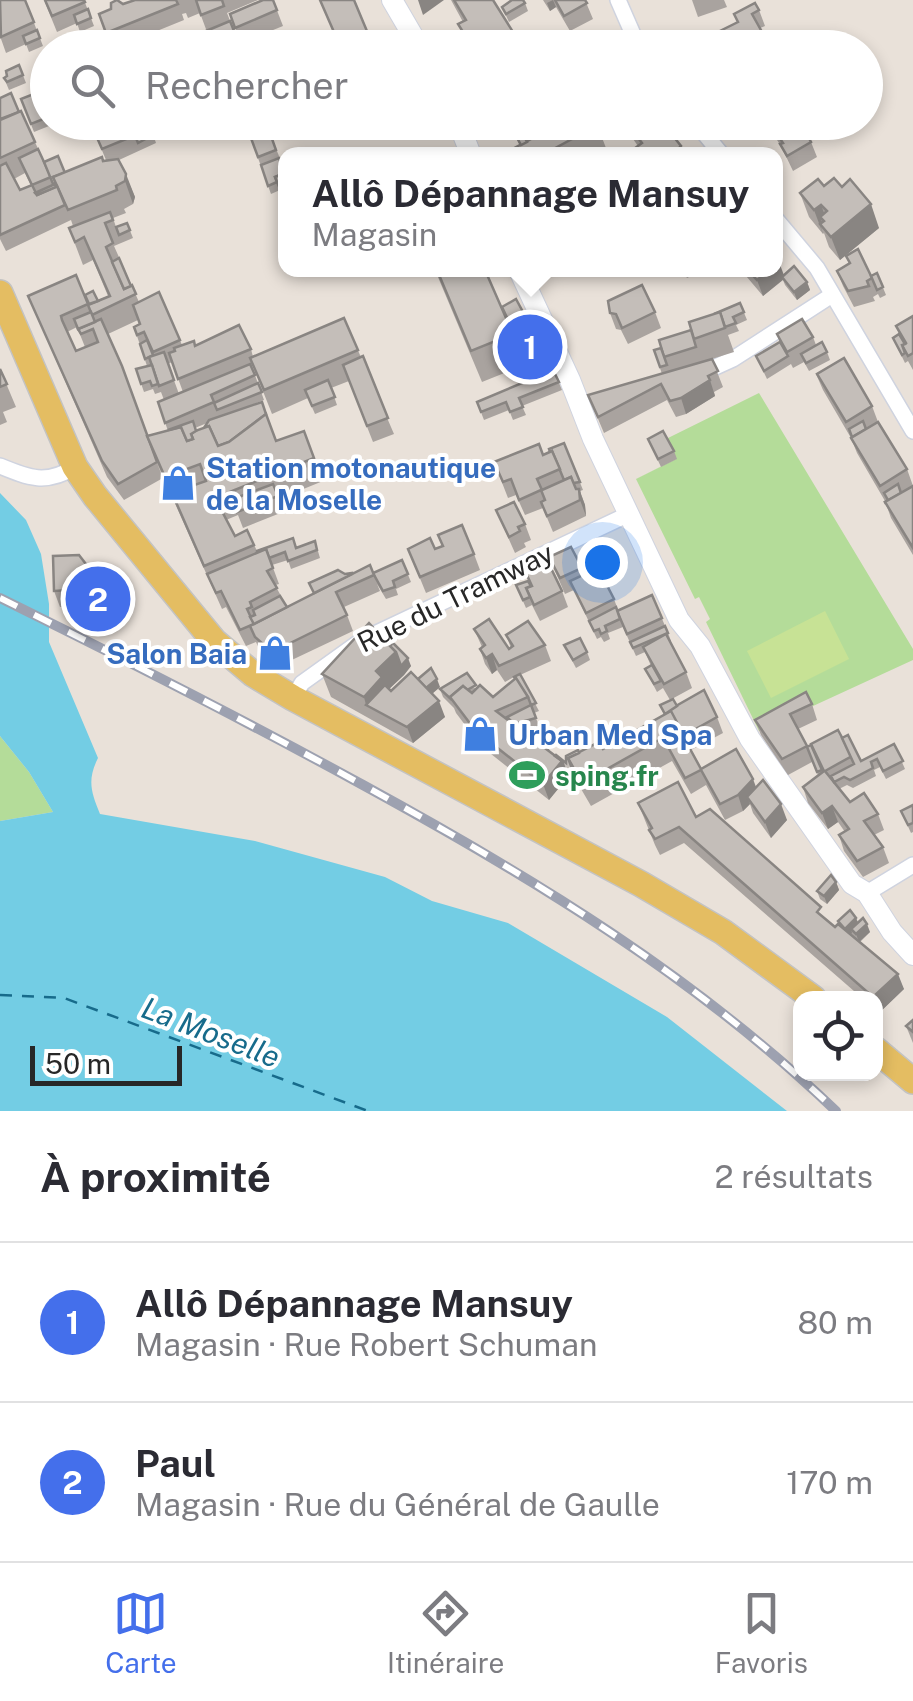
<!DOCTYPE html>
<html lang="fr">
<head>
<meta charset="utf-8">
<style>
	body { margin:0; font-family:"Public Sans",sans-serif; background:#f2f2f3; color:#2b2b33 }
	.controls { position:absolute; right:30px; bottom:30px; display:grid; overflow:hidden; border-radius:20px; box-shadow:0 5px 15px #0003 }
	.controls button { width:90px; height:90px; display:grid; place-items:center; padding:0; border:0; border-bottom:2px solid #e1e1e2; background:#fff; color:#2b2b33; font:50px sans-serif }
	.scale { position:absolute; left:30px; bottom:25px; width:152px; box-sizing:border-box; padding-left:10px; border:5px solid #272727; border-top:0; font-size:28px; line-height:35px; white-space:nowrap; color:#272727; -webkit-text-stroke:8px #fff; paint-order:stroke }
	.you { position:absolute; left:602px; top:562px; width:35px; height:35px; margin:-25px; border:8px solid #fff; border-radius:50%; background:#1a73e8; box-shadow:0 0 0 15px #1a73e833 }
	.badge { display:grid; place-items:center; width:65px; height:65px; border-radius:50%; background:#446feb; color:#fff; font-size:32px; font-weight:700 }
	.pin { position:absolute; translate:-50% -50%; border:5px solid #fff; box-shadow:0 2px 10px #0006 }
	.popup { position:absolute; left:278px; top:147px; width:505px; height:130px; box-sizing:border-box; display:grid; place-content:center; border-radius:20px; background:#fff; filter:drop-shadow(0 2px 8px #0005); font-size:32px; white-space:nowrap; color:#7c7c81 }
	.popup b { font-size:38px; color:#2b2b33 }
	.popup::after { content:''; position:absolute; left:50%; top:100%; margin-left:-20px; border:20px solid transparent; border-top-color:#fff }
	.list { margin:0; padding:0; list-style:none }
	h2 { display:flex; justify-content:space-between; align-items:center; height:130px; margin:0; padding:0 40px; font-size:42px }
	h2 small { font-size:32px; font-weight:400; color:#7c7c81 }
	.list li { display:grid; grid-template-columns:65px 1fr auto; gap:30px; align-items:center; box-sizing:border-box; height:160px; padding:0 40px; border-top:2px solid #e1e1e2 }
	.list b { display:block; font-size:38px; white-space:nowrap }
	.list p { margin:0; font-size:32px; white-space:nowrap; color:#7c7c81 }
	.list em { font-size:32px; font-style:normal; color:#7c7c81 }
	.icon { flex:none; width:55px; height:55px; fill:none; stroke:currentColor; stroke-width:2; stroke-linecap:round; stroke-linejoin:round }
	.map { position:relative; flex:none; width:913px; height:1111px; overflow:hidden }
	.search { position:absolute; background:#fff; box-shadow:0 5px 15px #0003; left:30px; right:30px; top:30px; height:110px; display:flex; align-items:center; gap:25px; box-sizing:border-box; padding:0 35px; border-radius:55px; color:#7c7c81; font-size:38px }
	.sheet { height:450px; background:#fff }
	nav { display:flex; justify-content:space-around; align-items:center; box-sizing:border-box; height:140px; border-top:2px solid #e1e1e2; background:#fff; font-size:28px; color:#7c7c81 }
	nav a { display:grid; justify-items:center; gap:5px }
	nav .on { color:#446feb }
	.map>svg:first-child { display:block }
	.green { fill:#b4dc99 }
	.pitch { fill:#c7e295 }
	.water { fill:#73cde4 }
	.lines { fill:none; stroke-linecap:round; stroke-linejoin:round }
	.ferry { stroke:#176b8b; stroke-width:2.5; stroke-dasharray:12 10; stroke-linecap:butt }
	.minor-casing { stroke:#cfd3df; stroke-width:18 }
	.tertiary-casing { stroke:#cfd3df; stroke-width:22 }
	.primary-casing { stroke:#c3c3c3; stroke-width:28 }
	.minor { stroke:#fff; stroke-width:15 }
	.tertiary { stroke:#fff; stroke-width:20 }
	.primary { stroke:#e4bd62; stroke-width:25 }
	.rail-casing { stroke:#9da1b0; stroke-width:10 }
	.rail { stroke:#fff; stroke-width:6; stroke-dasharray:19; stroke-linecap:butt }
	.wall { fill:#a9a39f; fill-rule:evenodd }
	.shaded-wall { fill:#898582 }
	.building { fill:#c4beb9; stroke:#898582; stroke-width:2.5; fill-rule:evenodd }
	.labels { text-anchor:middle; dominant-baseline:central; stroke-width:8; stroke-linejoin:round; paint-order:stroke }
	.shop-label { font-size:28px; font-weight:bold; fill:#366cbe; stroke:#fff; text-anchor:start }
	.street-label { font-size:28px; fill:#272727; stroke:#fff }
	.leisure-label { font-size:28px; font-weight:bold; fill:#27864d; stroke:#fff; text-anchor:start }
	.water-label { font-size:30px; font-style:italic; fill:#176b8b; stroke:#fff }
</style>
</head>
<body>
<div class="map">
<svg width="913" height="1111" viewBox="0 0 913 1111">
	<rect width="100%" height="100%" fill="#e9e1d9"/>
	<g class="green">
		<polygon points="759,393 913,649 913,660 759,731 706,622 710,619 699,597 695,599 636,479 676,459 666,439"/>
		<polygon points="0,736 29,772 53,812 0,821"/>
	</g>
	<polygon class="pitch" points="825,611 849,659 771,698 747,651"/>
	<path class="water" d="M0,493L26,520L41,554L49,604V642L98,758C87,780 91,792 100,814L255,841L385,877L432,901L508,923L667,1017L787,1111H0V821L53,812L29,772L0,736Z"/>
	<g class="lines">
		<polyline class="ferry" points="0,995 64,998 368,1111"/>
		<defs>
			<g id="minor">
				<polyline points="618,0 639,48"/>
				<polyline points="695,122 722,155"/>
				<polyline points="775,218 817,268 913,431"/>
				<polyline points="700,374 733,359 832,295"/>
				<path d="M0,466C29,478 46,485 75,467"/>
				<polyline points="293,698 302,683 362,640 629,514"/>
				<polyline points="867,893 913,865"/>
			</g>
			<g id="tertiary">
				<polyline points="392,0 420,48"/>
				<polyline points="458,122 471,155"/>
				<polyline points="519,270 570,380 593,439 679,620 700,646 750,739 852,884 867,893 892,932 913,955"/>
			</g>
			<g id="primary">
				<polyline points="0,293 75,467 95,496 214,641 253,674 293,698 641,884 723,932 813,998"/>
				<polyline points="876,1050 913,1081"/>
			</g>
		</defs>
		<use href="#minor" class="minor-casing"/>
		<use href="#tertiary" class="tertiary-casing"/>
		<use href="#primary" class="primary-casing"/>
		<use href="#minor" class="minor"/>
		<use href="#tertiary" class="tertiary"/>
		<use href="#primary" class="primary"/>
		<defs>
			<path id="rail" d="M0,598C122,658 244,720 363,785C532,877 696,977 836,1111"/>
		</defs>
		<use href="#rail" class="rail-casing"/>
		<use href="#rail" class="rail"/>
	</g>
	<g class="wall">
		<polygon points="25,0 43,46 29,52 26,44 6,53 0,36"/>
		<polygon points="44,0 84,0 94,26 80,32 77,23 57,32"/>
		<polygon points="135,0 258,0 227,13 239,44 231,48 213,48 200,13 188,18 186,13 182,14 184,20 115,48 112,48 99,14"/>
		<polygon points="273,0 283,26 241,43 230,14"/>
		<polygon points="451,0 493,0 523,48 469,48 458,24 463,22"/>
		<polygon points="543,0 585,0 593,19 570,31 556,7 550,11"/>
		<polygon points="692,0 724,0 727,7 698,17"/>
		<polygon points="525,3 528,11 509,22 502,7"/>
		<polygon points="759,10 765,26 760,28 771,48 726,48 720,31 737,22 734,14"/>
		<polygon points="19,65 26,83 9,90 4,78"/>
		<polygon points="36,93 49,126 34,132 21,99"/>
		<path d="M0,98L19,112L21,111L44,162L65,173L106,160L94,131L149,122L156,143L119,160L135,197L133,204L124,209L126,213L113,218L116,227L127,223L133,238L114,246L139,302L159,292L182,345L251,349L253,357L344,318L394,434L373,442L349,381L331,388L337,405L315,414L308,398L272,414L253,366L252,367L264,400L242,409L276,441L304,431L323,481L279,499L283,512L243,528L238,515L226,520L235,536L247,530L257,551L296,548L315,541L320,558L291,569L288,560L272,565L279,584L275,585L287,607L313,594L345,574L373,573L402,560L411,582L396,589L398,595L386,599L377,584L380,591L344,607L353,631L277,667L261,653L256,642L246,646L226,607L222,609L157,463L163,478L124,500L107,477L28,296L88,304L108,296L93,260L83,265L69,228L73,226L71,220L6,251L0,239ZM25,173L31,186L20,190L14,179ZM138,320L140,324L134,327L147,366L136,369L144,392L153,389L155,394L161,392L164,400L158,402L168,431L147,435L108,334ZM77,327L85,347L76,351L67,332ZM172,362L183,392L179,394L168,364ZM207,423L204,428L196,431L195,428Z"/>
		<polygon points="245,122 266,122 285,172 280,190 271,194"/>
		<polygon points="516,122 596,122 606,148 594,154 503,154 520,146 514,132 519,129"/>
		<polygon points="621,122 662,122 681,146 684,154 632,154 631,151 638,146"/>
		<polygon points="766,122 800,122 811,142 817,157 793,171 782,148"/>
		<polygon points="824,186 879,228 840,260 829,247 824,233 823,234 809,217 800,193"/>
		<polygon points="846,256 871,276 877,273 886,295 880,298 878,294 873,297 875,301 854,307 843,286 837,271 849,264"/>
		<polygon points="435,270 485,270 508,321 550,362 562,390 522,406 526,415 513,420 509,410 484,420 477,402 534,378 510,326 524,365 482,382"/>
		<polygon points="682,270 703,270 687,278"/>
		<polygon points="741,270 775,270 784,275 807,282 810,290 797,300 785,285 783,280 763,296"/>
		<polygon points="740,303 747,320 736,325 739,331 728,335 734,352 712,359 723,387 714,392 715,396 686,414 676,417 667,400 604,433 588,395 662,374 654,350 661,348 714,314"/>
		<polygon points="655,312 661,328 628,344 621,330 616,329 610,313"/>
		<polygon points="913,316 913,370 908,361 905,363 893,338 899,334 896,326"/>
		<polygon points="777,334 813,337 816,345 827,352 830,360 809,371 804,362 793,368 791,364 767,379 756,356 780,342"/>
		<polygon points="0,369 16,407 3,412 7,422 0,425"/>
		<polygon points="816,374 872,406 878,422 907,469 913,486 913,555 891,518 885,501 857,453 851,438 823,390"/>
		<polygon points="648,439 674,451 677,459 661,467"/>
		<polygon points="564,443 583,490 580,491 585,505 586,516 553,532 543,508 525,515 516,495 508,498 494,462 543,455"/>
		<polygon points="496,510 525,524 531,540 524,543 526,547 515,553"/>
		<polygon points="442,546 474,554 480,570 426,593 408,549 435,549"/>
		<polygon points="549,557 582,568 584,574 614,599 618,610 652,595 668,633 671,641 670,641 686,672 692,688 670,700 663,688 657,692 645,669 651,666 645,652 636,656 623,627 608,633 610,639 604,642 601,637 597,639 574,590 565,594"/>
		<polygon points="89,568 130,608 123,622 92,605 60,607 54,591"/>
		<polygon points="516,585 562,591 568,607 540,621 532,605 526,608"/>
		<polygon points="474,629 509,649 511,648 506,635 545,645 551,661 520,675 539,711 534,713 539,726 522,731 532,739 548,739 551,747 548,751 566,763 579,753 603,749 664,715 660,705 677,706 717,717 723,733 691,750 701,769 756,787 787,820 771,838 753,813 750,804 743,811 725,820 706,785 691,794 672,761 591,806 577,782 574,784 567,777 549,800 481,746 456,713 454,708 443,697 440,689 477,688 493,697 515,679 514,677 505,682 497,670 492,674 485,664 480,649 482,647"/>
		<polygon points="381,636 392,640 411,666 404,675 389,689 391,691 418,679 440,687 432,694 445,717 413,743 331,697 322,674"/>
		<polygon points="564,645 587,652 590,660 576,668"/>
		<polygon points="812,704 817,720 798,729 807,747 842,738 861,761 894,744 905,769 886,779 880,767 874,770 876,776 853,788 847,785 839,789 850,802 878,814 884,830 874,835 883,847 889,863 863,877 844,851 839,835 845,832 838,822 828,829 808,803 803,787 818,775 812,762 788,775 761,735 755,720"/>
		<polygon points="638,803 696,817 835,927 840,926 838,921 856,918 858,922 870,932 860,942 904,989 879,1013 876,1010 876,998 862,998 684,843 660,855 655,845"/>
		<polygon points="913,805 913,832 911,833 901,811"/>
		<polygon points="836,882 839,890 827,904 820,899 817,891"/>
		<polygon points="913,1020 913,1043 906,1026"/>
	</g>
	<g class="shaded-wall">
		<polygon points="418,0 444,0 423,15"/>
		<polygon points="553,0 556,7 550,11 547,3"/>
		<polygon points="126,174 135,197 133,204 125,181"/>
		<polygon points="871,204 879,228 840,260 831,237"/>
		<polygon points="821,205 830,228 820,217 825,229 820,224 823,234 814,210"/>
		<polygon points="779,262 785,278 763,296 757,280 770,270 775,270 775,265"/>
		<polygon points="807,282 810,290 797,300 794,292"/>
		<polygon points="710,380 715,396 686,414 681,398"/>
		<polygon points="579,489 585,505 586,516 580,500"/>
		<polygon points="124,592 130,608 123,622 117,607"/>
		<polygon points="396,652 408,658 411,666 404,675 387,691 366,705 364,697 376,671"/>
		<polygon points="492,654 497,670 492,674 486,658"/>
		<polygon points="437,679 440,687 427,698 424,690"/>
		<polygon points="439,701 445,717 413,743 407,727"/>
		<polygon points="548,739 551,747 543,756 540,748"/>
		<polygon points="562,761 568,777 549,800 543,784"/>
		<polygon points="753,779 759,795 747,797 750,804 743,811 738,795"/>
		<polygon points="781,804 787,820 771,838 765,822"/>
		<polygon points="832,806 838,822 828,829 822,813"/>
		<polygon points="836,882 839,890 827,904 824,896"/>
		<polygon points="856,918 859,926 851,929 852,933 848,937 845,929"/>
		<polygon points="867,924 870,932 859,942 856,934"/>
		<polygon points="898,974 904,989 879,1013 876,998 873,997"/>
	</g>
	<g class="building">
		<polygon points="0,0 25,0 34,22 1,37"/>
		<polygon points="45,0 84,0 85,2 52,16"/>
		<polygon points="117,0 123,4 135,0 176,0 178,4 106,33 99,14 111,9 111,3"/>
		<polygon points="196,0 222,0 224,6 201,15"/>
		<polygon points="263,0 273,0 277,10 235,28 230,14"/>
		<polygon points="320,0 354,0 374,48 339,48 343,46 339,38 337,39"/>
		<polygon points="454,0 493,0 523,48 473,48 458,24 466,20"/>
		<polygon points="512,0 523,0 525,3 506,14 502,7"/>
		<polygon points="555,0 585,0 587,3 564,16"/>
		<polygon points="755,3 759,10 752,14 771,48 739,48 733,40 727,43 720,31 738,22 734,14"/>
		<polygon points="88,9 91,18 77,24 74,15"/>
		<polygon points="230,21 236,36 212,46 206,31"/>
		<polygon points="37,30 40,38 26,44 23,36"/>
		<polygon points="19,65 23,75 7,82 4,78 7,76 6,71"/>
		<polygon points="11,93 19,112 0,119 0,98"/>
		<polygon points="36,93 46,118 31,124 21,99"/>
		<polygon points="21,111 35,142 0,158 0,120"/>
		<polygon points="116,122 130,122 136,135 102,149 94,131"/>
		<polygon points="138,122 149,122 153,135 138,143 131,125"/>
		<polygon points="245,122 266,122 276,150 258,157"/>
		<polygon points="518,122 548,122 525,135"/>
		<polygon points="563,122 596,122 598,125 544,154 503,154"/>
		<polygon points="626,122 662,122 681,146 679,148 684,154 633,154 631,151 642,143"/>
		<polygon points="769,122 800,122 811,142 787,156 780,144 783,143"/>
		<polygon points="520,129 527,142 521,145 514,132"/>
		<polygon points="38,149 51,177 32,185 19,158"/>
		<polygon points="58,156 65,173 53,177 56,183 53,184 44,162"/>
		<polygon points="102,157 103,161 118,159 126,174 125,181 116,186 117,190 68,210 53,177"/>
		<polygon points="279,158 285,173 275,177 277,182 268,186 261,165"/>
		<polygon points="6,163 20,190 32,185 37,195 57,186 65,205 0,235 0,166"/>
		<polygon points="285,173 285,201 275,177"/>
		<polygon points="834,178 842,187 850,179 871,204 831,237 820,224 824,221 820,217 827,211 821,205 814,210 800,193 818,179 824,186"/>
		<polygon points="55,184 56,187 37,195 35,193"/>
		<polygon points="110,212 113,220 105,223 113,243 106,247 124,289 132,285 136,294 92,315 88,305 110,296 84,237 75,242 69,228"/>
		<polygon points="127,223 130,230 119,235 116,227"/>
		<polygon points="858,249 872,278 867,281 869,286 848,291 837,271 850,263 846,256"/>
		<polygon points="119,258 131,286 124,289 112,262"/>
		<polygon points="794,266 807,282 794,292 782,277"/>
		<polygon points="437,270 485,270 513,334 471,351"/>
		<polygon points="748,270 770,270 757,280"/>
		<polygon points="877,273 883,287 877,290 871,276"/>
		<polygon points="76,275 88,304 61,316 62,320 76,351 98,342 93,329 81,334 78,329 101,319 122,366 157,462 118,484 102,461 28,296"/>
		<polygon points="642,285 655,312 622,328 616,314 610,313 608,301"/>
		<polygon points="93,291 98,301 89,304 85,295"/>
		<polygon points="159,292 180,340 153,352 144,332 137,335 134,327 140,324 133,305"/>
		<polygon points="516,299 550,362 532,370 502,307"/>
		<polygon points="740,303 744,312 733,317 736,323 725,327 720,312 714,314"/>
		<polygon points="91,312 95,322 78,329 74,319"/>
		<polygon points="720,312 725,328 694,339 689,322"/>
		<polygon points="913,316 913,353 908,356 902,345 906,343 896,326"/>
		<polygon points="344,318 358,350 264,390 250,358"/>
		<polygon points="802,319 813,337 787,352 777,334"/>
		<polygon points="239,325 251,349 178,379 169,353 175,351 174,348 194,341 195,346"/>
		<polygon points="691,330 696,347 664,357 659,340"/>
		<polygon points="899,334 905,344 902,345 905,353 902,355 893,338"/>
		<polygon points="147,340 153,355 145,359 140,344"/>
		<polygon points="780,342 788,356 764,371 756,356"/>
		<polygon points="822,342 827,352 806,363 801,354"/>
		<polygon points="661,348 667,365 660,367 654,350"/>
		<polygon points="164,352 174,380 159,386 149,357"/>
		<polygon points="363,356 388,418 367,426 343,365"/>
		<polygon points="844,358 872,406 846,422 817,374"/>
		<polygon points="712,359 718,371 708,376 710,380 681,398 670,401 661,384 598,417 588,395"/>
		<polygon points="250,364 255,375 211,395 214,402 165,423 158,402"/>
		<polygon points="152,365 158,384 152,386 150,381 141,384 136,369"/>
		<polygon points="0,369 7,384 0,387"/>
		<polygon points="553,370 559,382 519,398 523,407 510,412 506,402 481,412 477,402"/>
		<polygon points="328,380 335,397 312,406 305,390"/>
		<polygon points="258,383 262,392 217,410 214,403"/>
		<polygon points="262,402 266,414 229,442 218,446 209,426 204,428 209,420"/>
		<path d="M266,414L276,441L304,431L314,458L215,498L235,536L247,530L254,545L204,566L147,436L181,427L187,441L193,439L191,434L195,431L209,426L218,446L229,442ZM200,464L206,481L189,487L184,470Z"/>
		<polygon points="193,421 196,431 191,434 193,439 187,441 181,427 168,430"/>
		<polygon points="863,421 866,429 852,437 849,429"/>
		<polygon points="878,422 907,469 880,486 851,438"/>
		<polygon points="663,431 674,451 658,459 648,439"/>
		<polygon points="564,443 580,482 573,483 571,477 564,480 552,451 550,452 549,449"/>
		<polygon points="539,444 543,455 552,451 560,469 537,479 542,490 571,477 576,489 579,489 580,500 547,516 541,502 545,500 541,490 519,500 511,479 503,482 494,462"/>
		<polygon points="273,484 278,496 237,512 233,499"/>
		<polygon points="898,484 901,493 885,502 886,504 885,502 888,500 884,493"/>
		<polygon points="913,486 913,548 885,502"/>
		<polygon points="514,502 525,524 518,527 520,531 509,537 496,510"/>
		<polygon points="462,525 474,554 420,577 408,549 430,538 435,549 443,546 438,535"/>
		<polygon points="293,538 296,548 315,541 317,550 288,561 285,552 269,558 266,549 257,553 257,551"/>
		<polygon points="571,547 582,568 560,578 549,557"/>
		<polygon points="266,549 273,568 267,571 277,588 250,602 252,607 247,609 254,624 240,630 221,591 216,593 207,574"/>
		<polygon points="79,555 89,568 124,592 117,607 86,589 54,591 53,556"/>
		<polygon points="402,560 408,574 393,581 395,587 383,591 373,573"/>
		<polygon points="548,562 562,591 534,605 526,588 532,586 526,573"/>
		<polygon points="370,565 374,575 336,592 347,615 272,652 255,637 250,626"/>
		<polygon points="598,568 614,599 586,613 570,581"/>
		<polygon points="338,570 345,574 352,573 352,574 314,593 309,583"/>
		<polygon points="528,581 531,586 526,588 530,597 523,600 516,585"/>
		<polygon points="652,595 662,618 627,634 617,611"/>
		<polygon points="280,596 287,607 254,624 250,617 255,615 253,610"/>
		<polygon points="616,607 620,619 605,626 607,631 601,634 599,629 594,631 589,621"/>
		<polygon points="489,619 509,649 513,646 506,635 528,621 545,645 499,666 492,654 486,658 480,649 485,645 474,629"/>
		<polygon points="369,623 396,652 376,671 382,677 364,697 322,674"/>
		<polygon points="665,626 668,633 633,648 630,642"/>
		<polygon points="385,634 392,640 388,644 381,636"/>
		<polygon points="666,634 686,672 664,684 643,647"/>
		<polygon points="580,638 587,652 573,660 564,645"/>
		<polygon points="393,643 408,658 401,666 396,652 390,646"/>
		<polygon points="652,665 661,681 654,684 645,669"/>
		<polygon points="431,668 437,679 426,688 418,679"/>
		<polygon points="411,672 439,701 407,727 366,705 385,685 391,691"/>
		<polygon points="467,673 476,685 467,690 463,686 450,697 452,700 440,689"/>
		<polygon points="520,674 536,703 531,705 528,697 514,677"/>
		<polygon points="516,678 528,697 496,711 562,761 543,784 475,730 450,697 463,686 472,693 480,685 493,697"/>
		<polygon points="704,690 717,717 683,736 669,710"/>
		<polygon points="806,692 812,704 790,714 807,746 782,759 755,720"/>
		<polygon points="673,699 677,706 665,714 660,705"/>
		<polygon points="531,705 536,718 514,724 507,717"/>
		<polygon points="671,711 680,728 582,783 568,758 599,742 603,749"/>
		<polygon points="838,730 852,756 825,771 850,802 864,793 878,814 864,821 883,847 857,861 839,835 849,829 832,806 822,813 803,787 824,771 811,744"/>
		<polygon points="538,731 548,739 542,746 532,739"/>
		<polygon points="848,735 861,761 894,744 903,761 883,771 877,759 871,762 873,768 850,780 844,777 834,782 831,776 854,764 842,738"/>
		<polygon points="683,736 701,769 736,749 753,779 738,795 720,804 701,770 685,778 667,745"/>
		<polygon points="811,745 822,770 817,772 807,747"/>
		<polygon points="578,750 579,753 568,758 574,774 571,776 565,770 562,761 555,756 556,755 566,763 566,756"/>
		<polygon points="763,780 781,804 765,822 747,797"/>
		<polygon points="678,782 696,817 710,809 821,907 817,912 835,927 838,924 898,974 873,997 679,827 655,839 649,830 652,828 638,803"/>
		<polygon points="913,805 913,823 908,825 901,811"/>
		<polygon points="831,875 836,882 824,896 817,891"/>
		<polygon points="850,910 856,918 845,929 838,921"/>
		<polygon points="863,918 867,924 856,934 851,929"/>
		<polygon points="913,1020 913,1032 906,1026"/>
	</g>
	<defs>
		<symbol id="shop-bare" viewBox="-9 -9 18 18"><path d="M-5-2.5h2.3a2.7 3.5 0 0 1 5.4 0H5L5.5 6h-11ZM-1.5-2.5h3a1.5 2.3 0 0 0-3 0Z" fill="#3f7fe0" stroke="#fff" stroke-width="2.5" paint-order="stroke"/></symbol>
		<symbol id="stadium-bare" viewBox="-9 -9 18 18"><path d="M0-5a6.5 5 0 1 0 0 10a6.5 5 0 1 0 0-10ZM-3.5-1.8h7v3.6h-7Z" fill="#2e9e5b" stroke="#fff" stroke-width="2.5" paint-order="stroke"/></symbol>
	</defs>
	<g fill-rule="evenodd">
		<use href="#shop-bare" x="153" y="458" width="50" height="50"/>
		<use href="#shop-bare" x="250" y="628" width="50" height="50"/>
		<use href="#shop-bare" x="455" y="709" width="50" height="50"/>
		<use href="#stadium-bare" x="502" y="750" width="50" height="50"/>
	</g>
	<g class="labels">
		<g class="shop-label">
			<text x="206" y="467">Station motonautique<tspan x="206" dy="32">de la Moselle</tspan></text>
			<text x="247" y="653" text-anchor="end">Salon Baia</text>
			<text x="508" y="734">Urban Med Spa</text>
		</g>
		<g class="street-label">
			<text transform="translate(455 597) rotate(-26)">Rue du Tramway</text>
		</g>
		<g class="leisure-label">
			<text x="555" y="775">sping.fr</text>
		</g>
		<g class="water-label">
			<text transform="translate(211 1032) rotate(21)">La Moselle</text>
		</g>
	</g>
</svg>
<div class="controls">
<button><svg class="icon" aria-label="locate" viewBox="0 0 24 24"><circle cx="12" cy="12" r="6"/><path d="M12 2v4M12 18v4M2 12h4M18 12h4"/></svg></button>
</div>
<div class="scale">50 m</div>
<div class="you"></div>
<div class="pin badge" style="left:530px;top:347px">1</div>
<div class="popup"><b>Allô Dépannage Mansuy</b>Magasin</div>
<div class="pin badge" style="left:98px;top:599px">2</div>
<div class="search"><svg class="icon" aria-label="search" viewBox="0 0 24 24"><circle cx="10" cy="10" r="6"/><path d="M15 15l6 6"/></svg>Rechercher</div>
</div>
<section class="sheet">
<h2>À proximité<small>2 résultats</small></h2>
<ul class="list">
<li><span class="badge">1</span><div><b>Allô Dépannage Mansuy</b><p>Magasin · Rue Robert Schuman</p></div><em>80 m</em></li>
<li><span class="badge">2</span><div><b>Paul</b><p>Magasin · Rue du Général de Gaulle</p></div><em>170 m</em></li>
</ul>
</section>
<nav>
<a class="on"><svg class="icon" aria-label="map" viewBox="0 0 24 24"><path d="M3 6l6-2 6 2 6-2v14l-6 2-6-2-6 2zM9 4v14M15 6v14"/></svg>Carte</a>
<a><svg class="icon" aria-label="directions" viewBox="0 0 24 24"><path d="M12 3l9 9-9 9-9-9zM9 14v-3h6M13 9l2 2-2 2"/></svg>Itinéraire</a>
<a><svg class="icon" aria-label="saved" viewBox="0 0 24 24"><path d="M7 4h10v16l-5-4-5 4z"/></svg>Favoris</a>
</nav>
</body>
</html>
